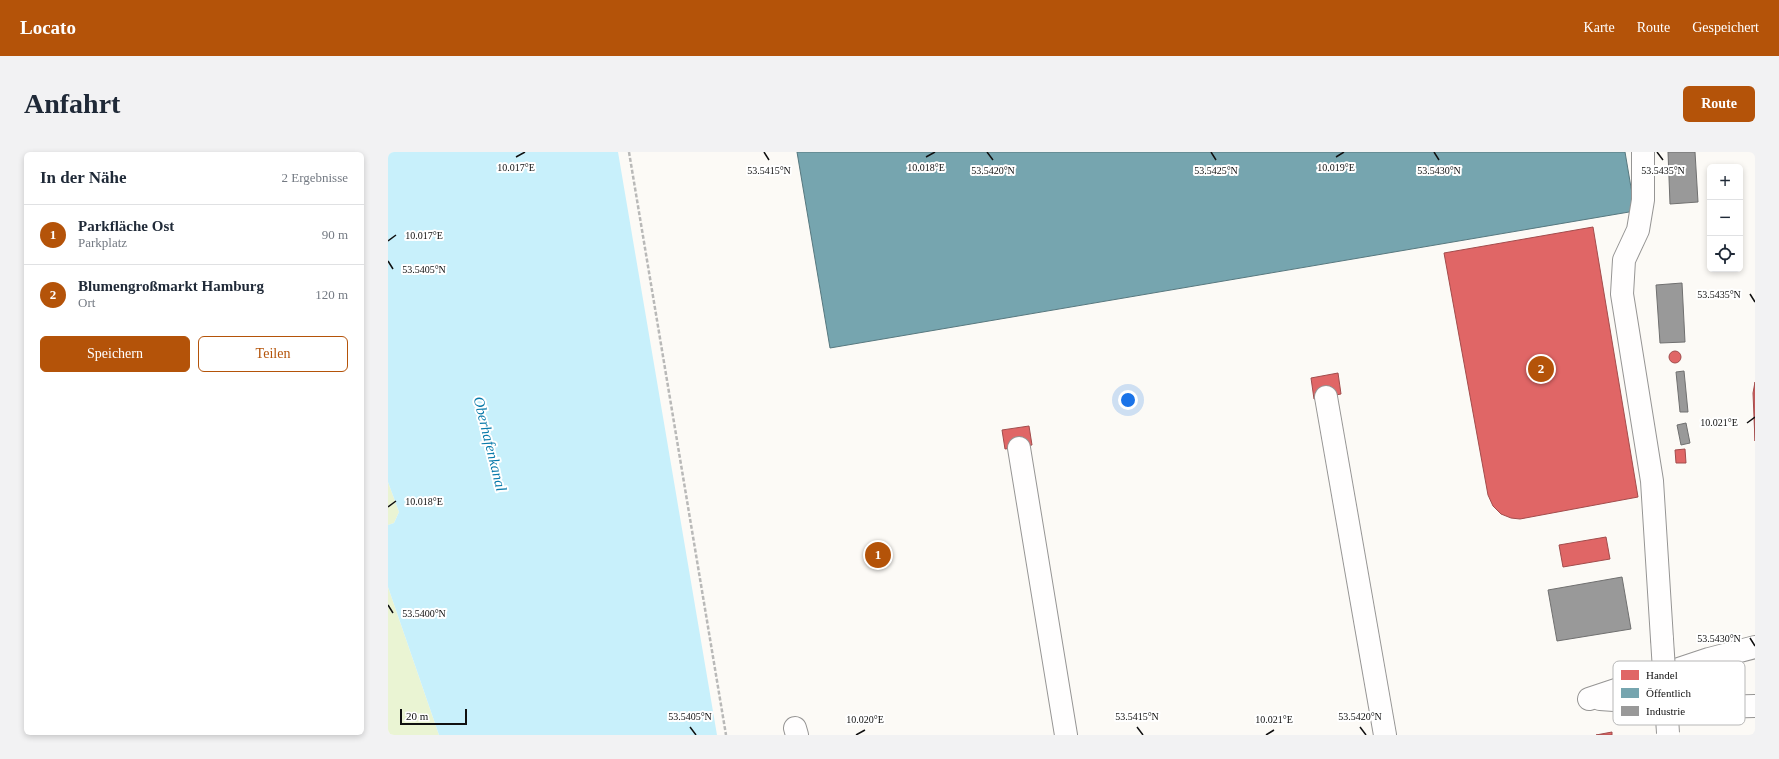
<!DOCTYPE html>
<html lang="de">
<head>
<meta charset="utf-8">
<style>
	body { margin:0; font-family:Georgia,serif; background:#f2f2f3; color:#1f2937 }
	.controls { position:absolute; right:12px; top:12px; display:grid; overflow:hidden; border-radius:6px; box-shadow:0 2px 6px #0003 }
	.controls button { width:36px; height:36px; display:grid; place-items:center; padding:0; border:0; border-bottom:1px solid #e0e1e3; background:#fff; color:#1f2937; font:20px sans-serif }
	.scale { position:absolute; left:12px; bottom:10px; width:67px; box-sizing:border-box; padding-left:4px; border:2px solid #101010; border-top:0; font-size:11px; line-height:14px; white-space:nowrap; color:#101010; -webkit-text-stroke:3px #fff; paint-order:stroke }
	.you { position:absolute; left:740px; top:248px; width:14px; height:14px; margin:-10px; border:3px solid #fff; border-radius:50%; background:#1a73e8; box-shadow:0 0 0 6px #1a73e833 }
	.badge { display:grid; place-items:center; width:26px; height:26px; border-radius:50%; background:#b45309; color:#fff; font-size:13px; font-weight:700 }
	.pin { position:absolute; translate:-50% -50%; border:2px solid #fff; box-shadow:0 1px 4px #0006 }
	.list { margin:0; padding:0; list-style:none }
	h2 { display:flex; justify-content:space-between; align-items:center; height:52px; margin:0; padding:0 16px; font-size:17px }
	h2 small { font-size:13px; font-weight:400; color:#747a83 }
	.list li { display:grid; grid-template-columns:26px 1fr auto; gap:12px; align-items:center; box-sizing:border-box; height:60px; padding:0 16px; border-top:1px solid #e0e1e3 }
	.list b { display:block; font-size:15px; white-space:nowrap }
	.list p { margin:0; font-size:13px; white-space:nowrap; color:#747a83 }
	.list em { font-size:13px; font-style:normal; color:#747a83 }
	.actions { display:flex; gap:8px; padding:12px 16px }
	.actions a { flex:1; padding:9px 0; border:1px solid #b45309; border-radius:6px; text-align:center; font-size:14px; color:#b45309 }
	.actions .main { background:#b45309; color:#fff }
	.icon { flex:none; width:22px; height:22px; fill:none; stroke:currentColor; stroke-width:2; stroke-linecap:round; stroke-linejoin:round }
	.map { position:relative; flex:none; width:1367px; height:583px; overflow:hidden; border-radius:6px }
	header { display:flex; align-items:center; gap:24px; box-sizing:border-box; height:56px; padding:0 20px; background:#b45309; color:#fff }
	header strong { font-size:19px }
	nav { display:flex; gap:22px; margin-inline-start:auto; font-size:14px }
	.intro { display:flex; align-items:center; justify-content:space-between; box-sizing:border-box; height:96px; padding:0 24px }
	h1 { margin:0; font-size:28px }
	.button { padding:10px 18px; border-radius:6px; background:#b45309; color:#fff; font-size:14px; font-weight:700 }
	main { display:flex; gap:24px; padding:0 24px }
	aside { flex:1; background:#fff; border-radius:6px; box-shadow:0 2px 6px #0003 }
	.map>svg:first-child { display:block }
	.green { fill:#eaf4d3 }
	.water { fill:#c8f0fb }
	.shops { fill:#e06666; stroke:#a24c4c }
	.public { fill:#76a5af; stroke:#57787f }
	.industry { fill:#999; stroke:#707070 }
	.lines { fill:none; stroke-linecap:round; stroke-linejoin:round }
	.minor-casing { stroke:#969594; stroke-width:24 }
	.path { stroke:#b9b9b8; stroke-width:2.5; stroke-dasharray:4 2; stroke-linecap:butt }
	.minor { stroke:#fffefe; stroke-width:22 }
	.minor-bridge-casing { stroke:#969594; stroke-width:24; stroke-linecap:butt }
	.minor-bridge { stroke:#fffefe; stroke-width:22 }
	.ticks { fill:none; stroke:#101010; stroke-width:1.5 }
	.labels { text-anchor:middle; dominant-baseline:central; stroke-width:4; stroke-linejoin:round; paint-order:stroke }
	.water-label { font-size:15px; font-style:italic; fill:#097aaa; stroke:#fff }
	.key { fill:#fff; stroke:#b7b7b7; stroke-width:1 }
	.key-label { font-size:11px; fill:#101010 }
	.ticks-label { font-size:10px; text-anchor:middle; fill:#101010; stroke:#fff; stroke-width:4; stroke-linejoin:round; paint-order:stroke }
</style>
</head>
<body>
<header>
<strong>Locato</strong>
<nav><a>Karte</a><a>Route</a><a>Gespeichert</a></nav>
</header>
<div class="intro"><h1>Anfahrt</h1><a class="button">Route</a></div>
<main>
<aside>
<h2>In der Nähe<small>2 Ergebnisse</small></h2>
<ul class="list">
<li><span class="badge">1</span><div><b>Parkfläche Ost</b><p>Parkplatz</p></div><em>90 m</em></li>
<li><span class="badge">2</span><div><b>Blumengroßmarkt Hamburg</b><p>Ort</p></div><em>120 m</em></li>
</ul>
<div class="actions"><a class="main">Speichern</a><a>Teilen</a></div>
</aside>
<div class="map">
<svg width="1367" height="583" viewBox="0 0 1367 583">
	<rect width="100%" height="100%" fill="#fcfaf6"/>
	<g class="green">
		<polygon points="0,330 11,360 6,371 0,373"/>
		<polygon points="0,435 51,583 0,583"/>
	</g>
	<polygon class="water" points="0,0 230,0 329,583 51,583 0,435 0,373 6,371 11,360 0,330"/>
	<g class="shops">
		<polygon points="1205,75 1250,345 1132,367 1123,366 1113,362 1105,354 1100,343 1056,101"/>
		<circle cx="1287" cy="205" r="6"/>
		<polygon points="950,221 953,242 926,247 923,226"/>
		<polygon points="1367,230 1367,289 1365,241"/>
		<polygon points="641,274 644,293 617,297 614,278"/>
		<polygon points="1297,297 1298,311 1288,311 1287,298"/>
		<polygon points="1218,385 1222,407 1175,415 1171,393"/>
		<polygon points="1224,580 1224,583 1208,583"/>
	</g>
	<polygon class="public" points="409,0 1237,0 1247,59 442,196"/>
	<g class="industry">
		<polygon points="1280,0 1307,0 1310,50 1282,52"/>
		<polygon points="1294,131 1297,190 1272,191 1268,133"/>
		<polygon points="1296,219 1300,260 1292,260 1288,220"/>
		<polygon points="1298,271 1302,291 1293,293 1289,273"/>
		<polygon points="1234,425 1243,477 1169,489 1160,438"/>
	</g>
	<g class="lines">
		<defs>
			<g id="minor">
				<polyline points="1255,0 1255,48 1250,78 1236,108 1234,142 1264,329 1274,487"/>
				<polyline points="938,245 997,583"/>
				<polyline points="631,296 678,583"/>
				<polyline points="1201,547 1321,507 1367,495"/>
				<polyline points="1212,547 1326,555 1367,554"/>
				<polyline points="407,576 409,583"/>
			</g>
		</defs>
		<use href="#minor" class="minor-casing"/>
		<polyline class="path" points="241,0 338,583"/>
		<use href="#minor" class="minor"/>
		<defs>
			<polyline id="minor-bridge" points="1274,487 1280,581"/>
		</defs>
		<use href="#minor-bridge" class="minor-bridge-casing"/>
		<use href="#minor-bridge" class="minor-bridge"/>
	</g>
	<path class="ticks" d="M376,0L381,8M599,0L605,8M823,0L828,8M1046,0L1051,8M1269,0L1275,8M128,5L137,0M538,5L547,0M948,5L956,0M0,89L8,83M0,109L5,117M1362,142L1367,150M1359,271L1367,265M0,355L8,349M0,453L5,461M1362,486L1367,494M302,575L308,583M749,575L755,583M972,575L978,583M468,583L477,578M878,583L886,578"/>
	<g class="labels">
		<g class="water-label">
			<text transform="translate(102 292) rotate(76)">Oberhafenkanal</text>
		</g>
	</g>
	<rect x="1225" y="509" width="132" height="64" rx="6" class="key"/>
	<rect x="1233" y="518" width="18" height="10" fill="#e06666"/>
	<rect x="1233" y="536" width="18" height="10" fill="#76a5af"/>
	<rect x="1233" y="554" width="18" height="10" fill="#999"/>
	<g class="key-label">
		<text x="1258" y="527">Handel</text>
		<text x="1258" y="545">Öffentlich</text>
		<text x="1258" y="563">Industrie</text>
	</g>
	<g class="ticks-label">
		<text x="128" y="19">10.017°E</text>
		<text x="538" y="19">10.018°E</text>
		<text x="948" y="19">10.019°E</text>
		<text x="1275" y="22">53.5435°N</text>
		<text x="381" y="22">53.5415°N</text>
		<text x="605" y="22">53.5420°N</text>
		<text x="828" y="22">53.5425°N</text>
		<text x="1051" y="22">53.5430°N</text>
		<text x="36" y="87">10.017°E</text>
		<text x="36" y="121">53.5405°N</text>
		<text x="1331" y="146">53.5435°N</text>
		<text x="1331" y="274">10.021°E</text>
		<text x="36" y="353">10.018°E</text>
		<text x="36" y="465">53.5400°N</text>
		<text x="1331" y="490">53.5430°N</text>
		<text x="302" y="568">53.5405°N</text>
		<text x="749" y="568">53.5415°N</text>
		<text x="972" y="568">53.5420°N</text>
		<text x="477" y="571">10.020°E</text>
		<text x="886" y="571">10.021°E</text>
	</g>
</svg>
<div class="controls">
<button>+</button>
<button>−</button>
<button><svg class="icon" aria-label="locate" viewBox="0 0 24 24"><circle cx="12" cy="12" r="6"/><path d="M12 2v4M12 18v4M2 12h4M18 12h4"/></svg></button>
</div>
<div class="scale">20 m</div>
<div class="you"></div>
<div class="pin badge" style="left:490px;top:403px">1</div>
<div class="pin badge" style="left:1153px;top:217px">2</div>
</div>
</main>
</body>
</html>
